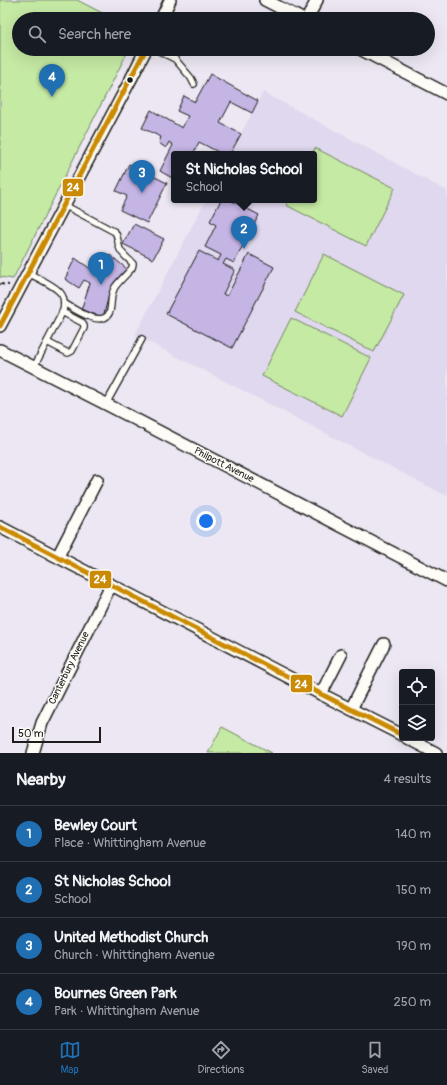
<!DOCTYPE html>
<html lang="en">
<head>
<meta charset="utf-8">
<style>
	body { margin:0; font-family:Pangolin,sans-serif; background:#20242c; color:#f1f3f6 }
	.controls { position:absolute; right:12px; bottom:12px; display:grid; overflow:hidden; border-radius:4px; box-shadow:0 4px 16px #0002 }
	.controls button { width:36px; height:36px; display:grid; place-items:center; padding:0; border:0; border-bottom:1px solid #363941; background:#171b24; color:#f1f3f6; font:20px sans-serif }
	.scale { position:absolute; left:12px; bottom:10px; width:89px; box-sizing:border-box; padding-left:4px; border:2px solid #1c1c1c; border-top:0; font-size:11px; line-height:14px; white-space:nowrap; color:#1c1c1c; -webkit-text-stroke:3px #fdfcf7; paint-order:stroke }
	.you { position:absolute; left:206px; top:521px; width:14px; height:14px; margin:-10px; border:3px solid #fff; border-radius:50%; background:#1a73e8; box-shadow:0 0 0 6px #1a73e833 }
	.badge { display:grid; place-items:center; width:26px; height:26px; border-radius:50%; background:#1f6fb2; color:#fff; font-size:13px; font-weight:700 }
	.pin { position:absolute; translate:-50% -33px; filter:drop-shadow(0 1px 2px #0008) }
	.pin::after { content:''; position:absolute; top:21px; width:14px; height:12px; background:inherit; clip-path:polygon(0 0,100% 0,50% 100%) }
	.popup { position:absolute; left:171px; top:151px; width:146px; height:52px; box-sizing:border-box; display:grid; place-content:center; border-radius:4px; background:#171b24; filter:drop-shadow(0 1px 3px #0005); font-size:13px; white-space:nowrap; color:#9ea1a6 }
	.popup b { font-size:15px; color:#f1f3f6 }
	.popup::after { content:''; position:absolute; left:50%; top:100%; margin-left:-8px; border:8px solid transparent; border-top-color:#171b24 }
	.list { margin:0; padding:0; list-style:none }
	h2 { display:flex; justify-content:space-between; align-items:center; height:52px; margin:0; padding:0 16px; font-size:17px }
	h2 small { font-size:13px; font-weight:400; color:#9ea1a6 }
	.list li { display:grid; grid-template-columns:26px 1fr auto; gap:12px; align-items:center; box-sizing:border-box; height:56px; padding:0 16px; border-top:1px solid #363941 }
	.list b { display:block; font-size:15px; white-space:nowrap }
	.list p { margin:0; font-size:13px; white-space:nowrap; color:#9ea1a6 }
	.list em { font-size:13px; font-style:normal; color:#9ea1a6 }
	.icon { flex:none; width:22px; height:22px; fill:none; stroke:currentColor; stroke-width:2; stroke-linecap:round; stroke-linejoin:round }
	.map { position:relative; flex:none; width:447px; height:753px; overflow:hidden }
	.search { position:absolute; background:#171b24; box-shadow:0 4px 16px #0002; left:12px; right:12px; top:12px; height:44px; display:flex; align-items:center; gap:10px; box-sizing:border-box; padding:0 14px; border-radius:22px; color:#9ea1a6; font-size:15px }
	.sheet { height:276px; background:#171b24 }
	nav { display:flex; justify-content:space-around; align-items:center; box-sizing:border-box; height:56px; border-top:1px solid #363941; background:#171b24; font-size:11px; color:#9ea1a6 }
	nav a { display:grid; justify-items:center; gap:2px }
	nav .on { color:#1f6fb2 }
	.map>svg:first-child { display:block }
	.built { fill:#e0d8ee }
	.green { fill:#c5eaa4; stroke:#708360 }
	.building { fill:#c5b5e5; stroke:#1c1c1c }
	.lines { fill:none; stroke-linecap:round; stroke-linejoin:round }
	.lane-casing { stroke:#1c1c1c; stroke-width:8 }
	.street-casing { stroke:#1c1c1c; stroke-width:14 }
	.path { stroke:#1c1c1c; stroke-width:2; stroke-dasharray:4 3; stroke-linecap:butt }
	.lane { stroke:#fdfcf7; stroke-width:5.5 }
	.street { stroke:#fdfcf7; stroke-width:11 }
	.bus-1-casing { stroke:#fdfcf7; stroke-width:8 }
	.bus-1 { stroke:#cb8a06; stroke-width:5 }
	.bus-dot { fill:#1c1c1c; stroke:#fdfcf7; stroke-width:1.5 }
	.labels { text-anchor:middle; dominant-baseline:central; stroke-width:3; stroke-linejoin:round; paint-order:stroke }
	.street-label { font-size:10px; fill:#1c1c1c; stroke:#fdfcf7 }
	.line-badge { stroke:#fdfcf7; stroke-width:1.5 }
	.badge-label { font-size:11px; text-anchor:middle; font-weight:bold; fill:#fff }
</style>
</head>
<body>
<div class="map">
<svg width="447" height="753" viewBox="0 0 447 753">
	<rect width="100%" height="100%" fill="#ece7f2"/>
	<filter id="ink" filterUnits="userSpaceOnUse"><feTurbulence type="fractalNoise" baseFrequency=".025" numOctaves="2"/><feDisplacementMap in="SourceGraphic" scale="8" xChannelSelector="R" yChannelSelector="G"/><feConvolveMatrix kernelMatrix="1 2 1 2 8 2 1 2 1" color-interpolation-filters="sRGB"/></filter>
	<g filter="url(#ink)">
		<polygon class="built" points="263,92 447,191 447,496 135,335 206,200 314,200 314,154 230,154"/>
		<g class="green">
			<polygon points="0,0 77,0 114,19 19,19 19,49 129,49 13,279 0,277"/>
			<polygon points="315,148 395,188 366,246 286,205 289,200 314,200 314,154 312,154"/>
			<polygon points="324,254 404,295 374,352 295,312"/>
			<polygon points="291,318 371,358 342,416 262,376"/>
			<polygon points="222,727 272,753 208,753"/>
		</g>
		<g class="building">
			<polygon points="210,74 258,101 252,113 231,102 220,123 241,134 230,154 222,154 199,142 193,154 174,154 174,179 160,171 173,145 169,142 166,148 159,143 161,137 142,128 151,110 182,128 188,116 177,111 184,96 195,102"/>
			<polygon points="129,164 167,183 147,223 120,210 127,196 116,191"/>
			<polygon points="221,200 230,200 259,215 234,263 226,259 223,264 235,270 223,294 227,296 249,254 274,267 232,348 166,314 199,251 218,261 221,255 205,247 216,225 210,221"/>
			<polygon points="134,224 164,239 153,259 123,244"/>
			<polygon points="110,255 127,269 111,288 103,317 81,310 90,283 84,280 79,288 65,279 75,258 95,272"/>
		</g>
		<g class="lines">
			<defs>
				<g id="lane">
					<polyline points="155,49 175,59 191,78 194,84"/>
					<path d="M64,205L115,232C119,238 117,245 121,251C124,256 130,260 133,264L132,268C127,274 120,280 115,287C110,295 112,303 110,311C104,330 74,309 64,303"/>
					<path d="M28,273C37,278 57,286 62,295C65,300 64,306 63,311L34,367"/>
					<polyline points="47,342 68,353 72,351 84,328 84,326 83,323 62,312"/>
					<polyline points="106,404 142,339"/>
				</g>
				<g id="street">
					<polyline points="265,0 302,19"/>
					<polyline points="161,19 170,0"/>
					<polyline points="307,19 317,0"/>
					<polyline points="360,49 447,94"/>
					<polyline points="0,326 131,79 146,49"/>
					<polyline points="0,350 106,404 447,581"/>
					<polyline points="0,527 321,694 402,735"/>
					<polyline points="58,556 97,480"/>
					<polyline points="321,694 341,655"/>
					<polyline points="351,709 384,644"/>
					<polyline points="407,738 436,753"/>
					<polyline points="33,753 42,723 111,585"/>
				</g>
			</defs>
			<use href="#lane" class="lane-casing"/>
			<use href="#street" class="street-casing"/>
			<polyline class="path" points="0,284 9,285"/>
			<use href="#lane" class="lane"/>
			<use href="#street" class="street"/>
			<defs>
				<g id="bus-1">
					<polyline points="0,326 146,49"/>
					<polyline points="0,527 321,694 402,735"/>
				</g>
			</defs>
			<use href="#bus-1" class="bus-1-casing"/>
			<use href="#bus-1" class="bus-1"/>
		</g>
	</g>
	<circle class="bus-dot" cx="130" cy="80" r="3.5"/>
	<g class="labels">
		<g class="street-label">
			<text transform="translate(224 465) rotate(27)">Philpott Avenue</text>
			<text transform="translate(69 668) rotate(-64)">Canterbury Avenue</text>
		</g>
	</g>
	<g class="line-badge">
		<rect x="62" y="178" width="22" height="19" rx="4" fill="#cb8a06"/>
		<rect x="89" y="570" width="23" height="19" rx="4" fill="#cb8a06"/>
		<rect x="290" y="674" width="23" height="19" rx="4" fill="#cb8a06"/>
	</g>
	<g class="badge-label">
		<text x="73" y="191">24</text>
		<text x="100" y="583">24</text>
		<text x="301" y="688">24</text>
	</g>
</svg>
<div class="controls">
<button><svg class="icon" aria-label="locate" viewBox="0 0 24 24"><circle cx="12" cy="12" r="6"/><path d="M12 2v4M12 18v4M2 12h4M18 12h4"/></svg></button>
<button><svg class="icon" aria-label="layers" viewBox="0 0 24 24"><path d="M12 4l9 5-9 5-9-5zM3 14l9 5 9-5"/></svg></button>
</div>
<div class="scale">50 m</div>
<div class="you"></div>
<div class="pin badge" style="left:101px;top:285px">1</div>
<div class="pin badge" style="left:244px;top:249px">2</div>
<div class="popup"><b>St Nicholas School</b>School</div>
<div class="pin badge" style="left:142px;top:193px">3</div>
<div class="pin badge" style="left:52px;top:97px">4</div>
<div class="search"><svg class="icon" aria-label="search" viewBox="0 0 24 24"><circle cx="10" cy="10" r="6"/><path d="M15 15l6 6"/></svg>Search here</div>
</div>
<section class="sheet">
<h2>Nearby<small>4 results</small></h2>
<ul class="list">
<li><span class="badge">1</span><div><b>Bewley Court</b><p>Place · Whittingham Avenue</p></div><em>140 m</em></li>
<li><span class="badge">2</span><div><b>St Nicholas School</b><p>School</p></div><em>150 m</em></li>
<li><span class="badge">3</span><div><b>United Methodist Church</b><p>Church · Whittingham Avenue</p></div><em>190 m</em></li>
<li><span class="badge">4</span><div><b>Bournes Green Park</b><p>Park · Whittingham Avenue</p></div><em>250 m</em></li>
</ul>
</section>
<nav>
<a class="on"><svg class="icon" aria-label="map" viewBox="0 0 24 24"><path d="M3 6l6-2 6 2 6-2v14l-6 2-6-2-6 2zM9 4v14M15 6v14"/></svg>Map</a>
<a><svg class="icon" aria-label="directions" viewBox="0 0 24 24"><path d="M12 3l9 9-9 9-9-9zM9 14v-3h6M13 9l2 2-2 2"/></svg>Directions</a>
<a><svg class="icon" aria-label="saved" viewBox="0 0 24 24"><path d="M7 4h10v16l-5-4-5 4z"/></svg>Saved</a>
</nav>
</body>
</html>
